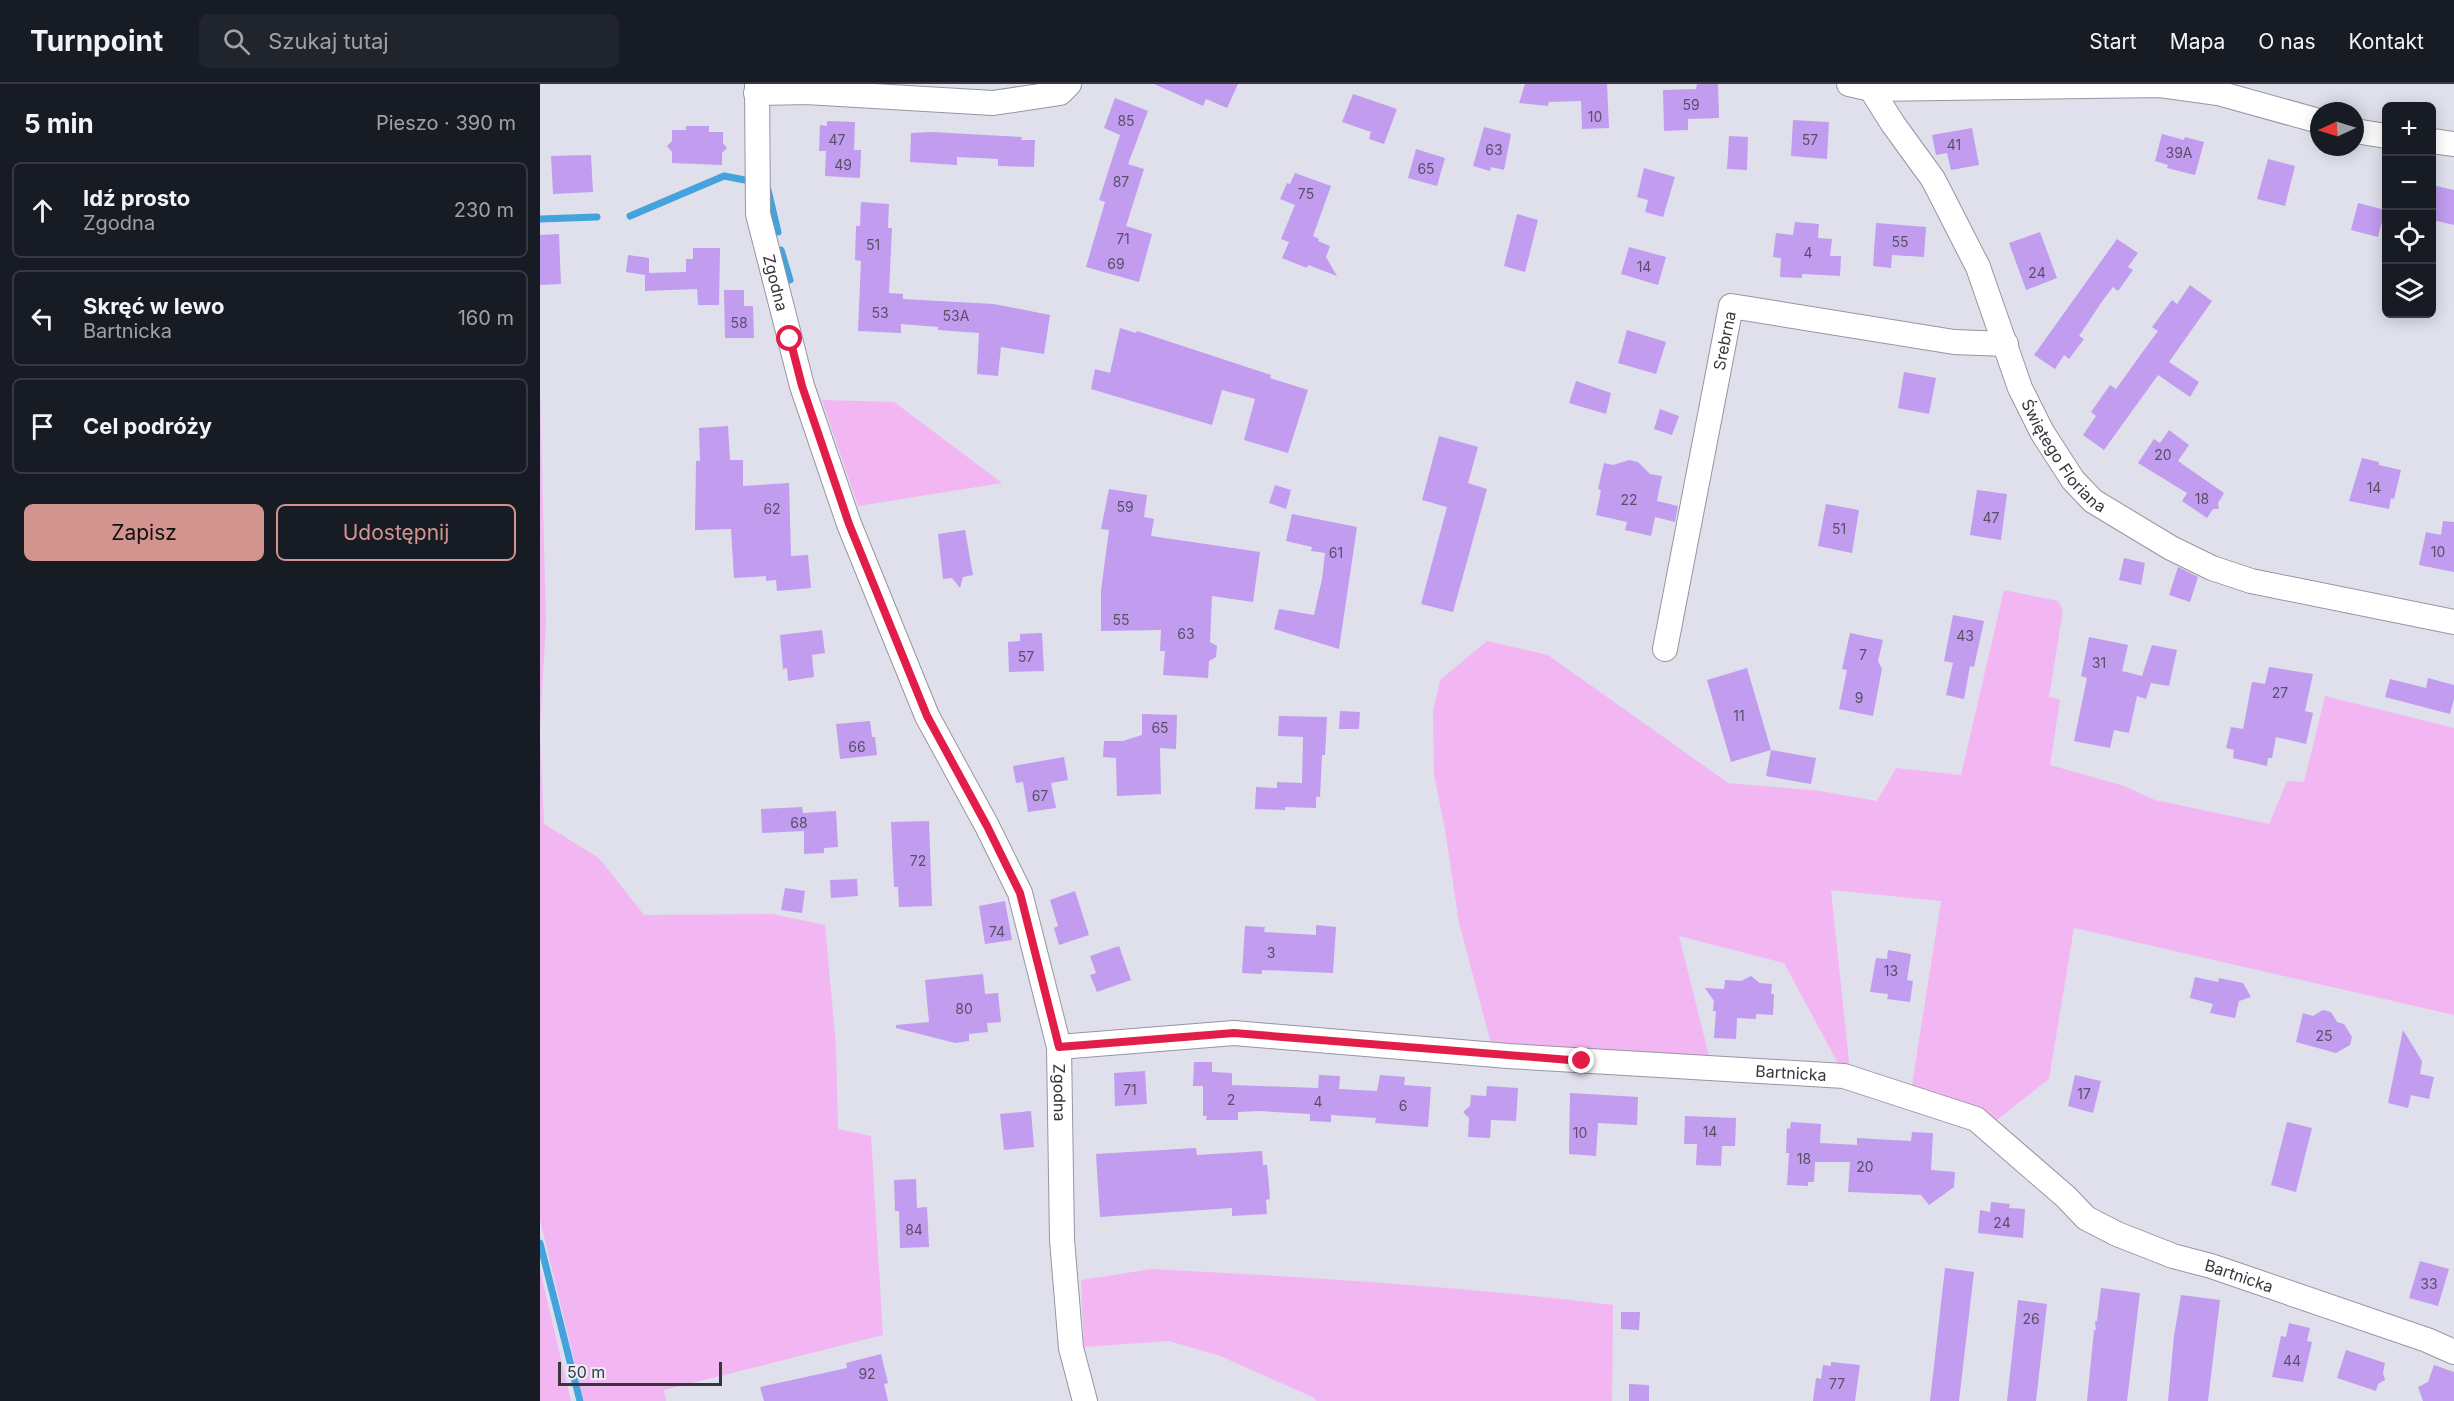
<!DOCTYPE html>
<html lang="pl">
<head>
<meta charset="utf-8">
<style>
	body { margin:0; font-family:Inter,sans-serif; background:#20242c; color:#f1f3f6 }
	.controls { position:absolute; right:18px; top:18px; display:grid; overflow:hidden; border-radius:9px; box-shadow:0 3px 15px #0003 }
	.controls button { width:54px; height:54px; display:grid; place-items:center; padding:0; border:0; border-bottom:2px solid #363941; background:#171b24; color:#f1f3f6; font:30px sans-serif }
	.compass { position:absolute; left:1770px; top:18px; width:54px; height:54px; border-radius:50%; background:#171b24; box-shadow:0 3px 15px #0003; rotate:266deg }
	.scale { position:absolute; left:18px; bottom:15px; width:164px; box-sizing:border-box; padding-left:6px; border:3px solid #36363b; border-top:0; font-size:16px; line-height:21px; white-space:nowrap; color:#36363b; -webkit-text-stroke:4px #ecedf9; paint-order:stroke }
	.stop { position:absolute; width:18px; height:18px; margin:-14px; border:4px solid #e11d48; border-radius:50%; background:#fff }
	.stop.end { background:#e11d48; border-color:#fff; box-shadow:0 2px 6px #0008 }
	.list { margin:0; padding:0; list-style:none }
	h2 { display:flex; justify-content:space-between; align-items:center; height:78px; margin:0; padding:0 24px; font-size:26px }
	h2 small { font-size:20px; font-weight:400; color:#9ea1a6 }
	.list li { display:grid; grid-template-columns:39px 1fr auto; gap:18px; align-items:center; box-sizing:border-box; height:96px; margin:0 12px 12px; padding:0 12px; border:2px solid #363941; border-radius:9px }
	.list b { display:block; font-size:22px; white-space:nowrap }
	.list p { margin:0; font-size:20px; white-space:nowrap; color:#9ea1a6 }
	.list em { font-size:20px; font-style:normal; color:#9ea1a6 }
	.actions { display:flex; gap:12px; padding:18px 24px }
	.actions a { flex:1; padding:14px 0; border:2px solid #d3948f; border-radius:9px; text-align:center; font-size:21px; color:#d3948f }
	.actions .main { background:#d3948f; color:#111 }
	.icon { flex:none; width:33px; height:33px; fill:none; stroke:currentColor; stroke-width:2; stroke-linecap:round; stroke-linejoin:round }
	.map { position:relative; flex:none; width:1914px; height:1317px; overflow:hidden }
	header { display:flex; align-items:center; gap:36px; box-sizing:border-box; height:84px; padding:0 30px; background:#171b24; border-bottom:2px solid #363941 }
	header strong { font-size:28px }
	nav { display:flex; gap:33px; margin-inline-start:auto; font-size:21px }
	.search { width:420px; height:54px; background:#20242c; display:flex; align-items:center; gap:15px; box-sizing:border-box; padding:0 21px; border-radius:9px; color:#9ea1a6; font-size:22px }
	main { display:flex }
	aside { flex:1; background:#171b24 }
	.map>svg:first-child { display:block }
	.green { fill:#f2b7f3 }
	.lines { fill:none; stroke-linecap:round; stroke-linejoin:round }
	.stream { stroke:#44a2dc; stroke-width:7 }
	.building { fill:#c19cef }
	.minor-casing { stroke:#9696a2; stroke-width:26 }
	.minor { stroke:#fff; stroke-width:24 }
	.route { stroke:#e11d48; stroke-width:8 }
	.labels { text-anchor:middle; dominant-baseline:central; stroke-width:5; stroke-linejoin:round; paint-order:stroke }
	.number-label { font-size:14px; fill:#595068 }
	.street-label { font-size:16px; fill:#36363b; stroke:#ecedf9 }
</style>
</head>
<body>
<header>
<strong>Turnpoint</strong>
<div class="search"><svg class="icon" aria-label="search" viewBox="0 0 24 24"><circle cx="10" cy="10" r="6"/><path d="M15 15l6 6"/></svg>Szukaj tutaj</div>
<nav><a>Start</a><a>Mapa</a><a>O nas</a><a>Kontakt</a></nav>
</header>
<main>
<aside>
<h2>5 min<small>Pieszo · 390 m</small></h2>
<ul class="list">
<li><svg class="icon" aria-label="ahead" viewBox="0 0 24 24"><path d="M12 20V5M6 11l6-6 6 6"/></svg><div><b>Idź prosto</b><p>Zgodna</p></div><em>230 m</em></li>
<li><svg class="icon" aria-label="left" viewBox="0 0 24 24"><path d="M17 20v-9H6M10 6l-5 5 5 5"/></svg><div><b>Skręć w lewo</b><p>Bartnicka</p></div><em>160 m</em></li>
<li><svg class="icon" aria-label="arrive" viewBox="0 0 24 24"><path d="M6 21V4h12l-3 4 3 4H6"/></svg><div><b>Cel podróży</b></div></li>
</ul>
<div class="actions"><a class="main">Zapisz</a><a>Udostępnij</a></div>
</aside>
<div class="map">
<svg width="1914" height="1317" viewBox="0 0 1914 1317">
	<rect width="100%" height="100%" fill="#dfe0ec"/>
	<g class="green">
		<polygon points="0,305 6,536 0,647"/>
		<polygon points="282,316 354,318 462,399 318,422"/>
		<polygon points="1464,506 1518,517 1523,526 1509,613 1520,616 1510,681 1584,702 1615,716 1729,740 1747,697 1764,698 1785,612 1914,644 1914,931 1534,844 1509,995 1453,1039 1371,1007 1401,817 1291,806 1310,987 1300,983 1244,879 1139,852 1170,976 952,963 919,839 905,746 894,691 893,628 900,596 947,557 1008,571 1188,699 1280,707 1337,717 1356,684 1421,691"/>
		<polygon points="0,649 4,740 59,774 104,831 232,830 285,841 296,962 298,1045 331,1052 343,1251 124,1306 126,1317 44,1317 0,1136"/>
		<path d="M612,1185C766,1193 920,1202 1073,1221L1072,1317H776L775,1314L680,1272L629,1257L544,1263L541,1196Z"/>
		<polygon points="0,1186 31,1317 0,1317"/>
	</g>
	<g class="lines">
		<g class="stream">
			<polyline points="228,106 238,148"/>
			<polyline points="90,132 184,92 205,96"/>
			<polyline points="0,135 57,133"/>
			<polyline points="241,166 250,196"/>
			<polyline points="0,1159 40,1317"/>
		</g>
	</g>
	<g class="building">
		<polygon points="614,0 698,0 687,24 666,15 663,22"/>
		<polygon points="985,0 1067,0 1069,44 1042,45 1041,17 1009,18 1008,22 979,19"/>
		<polygon points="1157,0 1178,0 1179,34 1148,35 1148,46 1124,47 1123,6 1156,5"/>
		<polygon points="813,10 857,25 844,60 829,55 831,48 802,38"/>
		<polygon points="575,14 608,27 588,80 604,85 586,142 612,150 599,198 546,183 565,118 559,116 580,51 564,44"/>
		<polygon points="1253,36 1289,38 1287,75 1251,72"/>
		<polygon points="287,37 315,38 314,66 321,66 320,94 285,92 286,67 279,67 280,41 287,42"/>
		<polygon points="146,42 169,42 169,48 183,48 183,59 187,64 182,69 182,81 132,79 132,68 127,62 132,57 132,46 146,46"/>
		<polygon points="944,43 971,50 964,86 951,83 950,87 933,82"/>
		<polygon points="1432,44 1439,81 1411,86 1407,69 1396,71 1392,51"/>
		<polygon points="391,48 482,53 481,56 495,56 494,83 458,82 458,75 417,73 417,81 370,78 371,49"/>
		<polygon points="1622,50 1644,56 1645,53 1664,58 1655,91 1627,84 1628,81 1615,77"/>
		<polygon points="1189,52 1208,53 1207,86 1187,85"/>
		<polygon points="876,65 905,74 897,102 868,94"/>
		<polygon points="51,71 53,108 13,110 11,72"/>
		<polygon points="1728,75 1755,82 1745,122 1717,115"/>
		<polygon points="1104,84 1135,93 1123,133 1105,128 1108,116 1097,113"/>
		<polygon points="755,89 791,102 773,152 779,155 778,157 790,162 786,173 797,192 768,181 767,184 742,174 749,158 741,155 755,121 740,115 747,99 750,100"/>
		<polygon points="1892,101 1914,106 1914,141 1892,136"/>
		<polygon points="321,118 349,120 348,144 352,144 349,209 363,210 363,215 454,220 510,231 504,270 461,263 458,292 437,290 439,249 398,246 398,243 361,240 361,249 318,247 321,177 315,176 316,142 320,142"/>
		<polygon points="1818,119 1845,126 1838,153 1811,146"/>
		<polygon points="977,130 998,136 985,188 964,182"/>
		<polygon points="1255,138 1279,140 1278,154 1292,155 1290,172 1301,172 1300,192 1262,190 1262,194 1240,193 1241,174 1233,173 1236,149 1253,151"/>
		<polygon points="1336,139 1386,143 1384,173 1352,171 1351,184 1333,182"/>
		<polygon points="1500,148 1517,194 1486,206 1469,159"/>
		<polygon points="19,150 21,200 0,201 0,151"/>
		<polygon points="1577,155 1598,169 1588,183 1593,186 1578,207 1573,203 1563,216 1539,252 1544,255 1529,275 1524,271 1515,285 1494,271"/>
		<polygon points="1089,163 1126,173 1118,201 1081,190"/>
		<polygon points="153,164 180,164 179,221 158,221 157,205 105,207 105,191 86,188 88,171 109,174 109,189 146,188 146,175 153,175"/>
		<polygon points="1650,201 1672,217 1629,278 1659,298 1650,313 1618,291 1564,366 1543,351 1556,332 1551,328 1570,301 1576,305 1599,273 1618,247 1612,243 1632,216 1637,220"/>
		<polygon points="184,206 204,206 204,222 213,222 214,254 185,254"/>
		<polygon points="580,244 596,249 597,247 731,291 730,294 768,306 748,369 704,356 715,315 682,306 672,341 551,305 555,285 570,289"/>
		<polygon points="1087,246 1126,258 1116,290 1078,279"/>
		<polygon points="1364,288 1396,294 1389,330 1358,324"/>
		<polygon points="1036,297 1071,309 1066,330 1029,319"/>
		<polygon points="1120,325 1139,332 1132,351 1114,345"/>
		<polygon points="188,342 190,376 203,376 203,402 249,399 251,472 268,471 271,504 237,507 236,496 226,497 226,492 194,494 191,445 155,446 156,377 160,377 159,344"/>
		<polygon points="1629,346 1649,361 1638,377 1684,409 1678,419 1679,425 1673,425 1667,434 1642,417 1647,409 1598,379 1614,355 1620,359"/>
		<polygon points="899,352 938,363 928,399 947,405 913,528 881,520 907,423 882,416"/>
		<polygon points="1822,374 1839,378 1839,381 1861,386 1854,415 1851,414 1849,425 1809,417"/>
		<polygon points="1089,376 1098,378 1110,390 1122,392 1117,417 1138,422 1135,438 1115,433 1111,452 1085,446 1087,438 1056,431 1061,406 1058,405 1064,379 1073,381"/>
		<polygon points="735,401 751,406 746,425 729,419"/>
		<polygon points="569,405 607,411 604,433 614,435 611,452 720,468 713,518 672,512 670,558 677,562 676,573 669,577 668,594 623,591 625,567 620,567 621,546 561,547 561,506 569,446 561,445"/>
		<polygon points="1437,406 1467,410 1461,456 1430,451"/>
		<polygon points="1286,420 1319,426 1312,469 1278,462"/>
		<polygon points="752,430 817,443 799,565 734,545 739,525 774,531 782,495 785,469 771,467 772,463 746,457"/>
		<polygon points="1903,437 1914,438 1914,488 1879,481 1886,448 1901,451"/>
		<polygon points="425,446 433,491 423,493 420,504 412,494 403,495 398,450"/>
		<polygon points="1584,474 1605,479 1601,501 1579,496"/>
		<polygon points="1638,483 1658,493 1650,518 1629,511"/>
		<polygon points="1413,531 1444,537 1434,583 1430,582 1424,615 1406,611 1413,579 1404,577"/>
		<polygon points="282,546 285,569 272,571 274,593 248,597 247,584 243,585 240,551"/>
		<polygon points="502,549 504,587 469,588 468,558 480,557 480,550"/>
		<polygon points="1310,549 1343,556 1338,577 1342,585 1333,632 1299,625 1307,586 1302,585"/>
		<polygon points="1549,553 1588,561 1582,587 1602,592 1612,561 1637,566 1629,602 1611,599 1606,615 1597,612 1589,649 1574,646 1570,664 1534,657 1547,594 1541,592"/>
		<polygon points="1729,583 1773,590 1765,627 1773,629 1766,660 1736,653 1732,674 1728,674 1727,682 1693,674 1694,666 1686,664 1691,643 1703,645 1712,598 1725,600"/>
		<polygon points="1207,584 1231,666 1191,678 1167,596"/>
		<polygon points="1888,594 1914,601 1914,615 1910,630 1845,613 1850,595 1886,604"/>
		<polygon points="800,627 820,628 819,645 799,645"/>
		<polygon points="602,630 637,631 636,665 620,664 621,710 577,712 576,674 563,673 564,657 583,657 602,651"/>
		<polygon points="739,632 787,633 785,671 782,671 780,713 776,713 776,724 745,723 745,726 715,725 716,703 737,704 737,698 762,699 763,653 738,652"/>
		<polygon points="330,637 332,653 335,653 337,671 300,675 296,640"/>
		<polygon points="1231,666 1276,674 1271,700 1226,692"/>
		<polygon points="524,673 528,696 511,699 516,724 488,728 483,698 476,699 473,682"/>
		<polygon points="262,723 263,729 296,727 298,763 284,764 284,769 264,770 264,747 222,749 221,725"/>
		<polygon points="389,737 392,822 359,823 358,803 354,803 351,738"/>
		<polygon points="317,795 318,812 291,814 290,796"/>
		<polygon points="245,804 265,807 262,829 241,826"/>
		<polygon points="535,807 549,851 519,861 514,844 518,842 510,816"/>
		<polygon points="465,817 472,856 445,860 439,822"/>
		<polygon points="776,841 796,843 793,889 722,886 722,890 702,889 705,842 725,843 724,848 776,851"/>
		<polygon points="579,862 591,896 557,908 550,891 556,889 550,872"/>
		<polygon points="1348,866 1371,870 1367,896 1373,897 1370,918 1347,915 1348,910 1330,908 1336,874 1347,875"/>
		<polygon points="443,890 445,910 458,909 461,938 447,939 448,948 429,950 429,957 415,959 356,944 356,941 389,938 385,896"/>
		<polygon points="1211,892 1220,899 1232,900 1231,910 1234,910 1233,931 1216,930 1216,935 1197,934 1196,955 1174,954 1176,927 1173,927 1174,917 1165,904 1184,905 1185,896 1201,897"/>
		<polygon points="1655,893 1678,898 1679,894 1703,899 1711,913 1699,917 1695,934 1670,929 1673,920 1650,914"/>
		<polygon points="1783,926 1791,928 1797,938 1804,940 1812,953 1810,961 1796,969 1756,958 1763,929 1773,932"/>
		<polygon points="1863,946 1882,977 1880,990 1894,993 1889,1015 1871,1011 1868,1024 1848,1019"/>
		<polygon points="654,978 672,978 672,988 692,989 692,1001 778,1004 779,991 800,992 799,1005 837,1007 840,991 865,993 864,1001 891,1003 888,1043 835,1039 836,1034 791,1031 791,1038 770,1037 770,1030 719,1027 698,1028 698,1036 666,1036 667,1032 663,1032 663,1002 653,1002"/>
		<polygon points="605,987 607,1020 575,1022 574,989"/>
		<polygon points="1535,991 1561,997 1553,1029 1528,1022"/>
		<polygon points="947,1002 978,1004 976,1037 951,1036 950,1054 928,1053 929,1034 923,1028 930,1022 931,1011 946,1012"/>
		<polygon points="1030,1009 1098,1013 1097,1041 1058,1039 1056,1072 1029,1070"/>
		<polygon points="491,1027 494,1063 464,1066 460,1030"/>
		<polygon points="1145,1032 1196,1034 1195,1062 1182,1062 1181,1082 1156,1081 1157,1060 1144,1060"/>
		<polygon points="1251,1038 1281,1040 1280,1059 1317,1061 1317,1054 1371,1057 1372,1048 1393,1049 1391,1086 1415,1088 1414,1103 1389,1121 1381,1111 1308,1108 1310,1078 1275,1078 1274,1098 1268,1098 1268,1102 1247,1101 1249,1069 1246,1069 1247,1044 1250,1045"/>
		<polygon points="1747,1038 1772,1044 1756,1108 1731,1101"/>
		<polygon points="656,1064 657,1071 722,1067 723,1081 727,1081 729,1101 730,1115 726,1116 727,1130 692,1132 692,1124 560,1133 556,1070"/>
		<polygon points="376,1095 377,1124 387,1123 389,1163 360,1164 359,1127 355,1127 354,1096"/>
		<polygon points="1451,1118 1470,1120 1469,1124 1485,1125 1483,1154 1438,1149 1440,1126 1450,1128"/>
		<polygon points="1880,1177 1909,1185 1898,1222 1869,1214"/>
		<polygon points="1405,1184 1434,1188 1419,1317 1390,1317"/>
		<polygon points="1561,1204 1600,1209 1587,1317 1547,1317 1554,1246 1556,1246 1555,1237 1557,1237"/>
		<polygon points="1641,1211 1680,1216 1668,1317 1628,1317 1634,1252"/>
		<polygon points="1478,1216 1507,1220 1496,1317 1467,1317"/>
		<polygon points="1081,1228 1100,1228 1099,1246 1081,1245"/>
		<polygon points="1749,1239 1770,1244 1767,1257 1772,1258 1763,1298 1732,1293 1741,1252 1746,1253"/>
		<polygon points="1806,1266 1845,1279 1843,1289 1845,1296 1838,1300 1836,1307 1797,1294"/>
		<polygon points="341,1270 348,1299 344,1300 348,1317 224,1317 220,1303 307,1284 306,1279"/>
		<polygon points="1291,1278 1320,1281 1315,1317 1273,1317 1276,1294 1281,1295 1283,1281 1291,1282"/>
		<polygon points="1894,1281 1914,1288 1914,1317 1883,1317 1878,1303 1888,1298"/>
		<polygon points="1089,1300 1109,1301 1109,1317 1089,1317"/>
	</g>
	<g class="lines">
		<defs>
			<g id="minor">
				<path id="s1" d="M217,0L218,130L262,302L309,440L387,632L447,742L480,809L519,963L522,1156L531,1264L545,1317"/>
				<path id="s2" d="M1309,0L1331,5L1353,40L1393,95L1438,183L1480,304L1502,348L1533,396L1553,417L1631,464L1672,484L1711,497L1914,538"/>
				<polyline points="1331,5 1620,1 1678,9 1779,37"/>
				<polyline points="216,9 266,8 453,19 520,9 529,0"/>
				<polyline points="1815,47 1846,52"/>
				<polyline points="1892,57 1914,60"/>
				<path id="s3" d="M1125,565L1191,222L1414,258L1466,260"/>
				<path id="s4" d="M519,963L694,949L968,972L1304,992L1436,1035L1526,1113L1546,1134L1577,1150L1633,1172L1671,1182L1887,1256L1914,1268"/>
			</g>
		</defs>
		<use href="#minor" class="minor-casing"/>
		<use href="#minor" class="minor"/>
	</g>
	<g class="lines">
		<polyline class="route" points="250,255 262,302 309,440 387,632 447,742 480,809 519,963 694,949 1042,977"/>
	</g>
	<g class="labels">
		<g class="number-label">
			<text x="1151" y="20">59</text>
			<text x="1055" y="32">10</text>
			<text x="586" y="36">85</text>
			<text x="297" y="55">47</text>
			<text x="1270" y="55">57</text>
			<text x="1414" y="60">41</text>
			<text x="954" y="65">63</text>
			<text x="1639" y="68">39A</text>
			<text x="303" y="80">49</text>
			<text x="886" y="84">65</text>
			<text x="581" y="97">87</text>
			<text x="766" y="109">75</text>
			<text x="583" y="154">71</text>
			<text x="1360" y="157">55</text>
			<text x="333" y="160">51</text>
			<text x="1268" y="168">4</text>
			<text x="576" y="179">69</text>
			<text x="1104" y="182">14</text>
			<text x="1497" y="188">24</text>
			<text x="340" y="228">53</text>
			<text x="416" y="231">53A</text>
			<text x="199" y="238">58</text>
			<text x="1623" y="370">20</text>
			<text x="1834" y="403">14</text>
			<text x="1662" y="414">18</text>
			<text x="1089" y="415">22</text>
			<text x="585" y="422">59</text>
			<text x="232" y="424">62</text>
			<text x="1451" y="433">47</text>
			<text x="1299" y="444">51</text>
			<text x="1898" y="467">10</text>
			<text x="796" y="468">61</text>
			<text x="581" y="535">55</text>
			<text x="646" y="549">63</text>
			<text x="1425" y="551">43</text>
			<text x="1323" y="570">7</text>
			<text x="486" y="572">57</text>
			<text x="1559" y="578">31</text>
			<text x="1740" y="608">27</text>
			<text x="1319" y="613">9</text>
			<text x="1199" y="631">11</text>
			<text x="620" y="643">65</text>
			<text x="317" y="662">66</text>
			<text x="500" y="711">67</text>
			<text x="259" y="738">68</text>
			<text x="378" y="776">72</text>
			<text x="457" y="847">74</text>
			<text x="731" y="868">3</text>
			<text x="1351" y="886">13</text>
			<text x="424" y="924">80</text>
			<text x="1784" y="951">25</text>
			<text x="590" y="1005">71</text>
			<text x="1544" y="1009">17</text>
			<text x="691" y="1015">2</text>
			<text x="778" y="1017">4</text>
			<text x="863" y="1021">6</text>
			<text x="1170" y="1047">14</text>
			<text x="1040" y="1048">10</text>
			<text x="1264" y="1074">18</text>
			<text x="1325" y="1082">20</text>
			<text x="1462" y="1138">24</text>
			<text x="374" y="1145">84</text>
			<text x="1889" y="1199">33</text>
			<text x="1491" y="1234">26</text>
			<text x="1752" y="1276">44</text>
			<text x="327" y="1289">92</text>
			<text x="1297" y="1299">77</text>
		</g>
		<g class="street-label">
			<text stroke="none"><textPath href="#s1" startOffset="201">Zgodna</textPath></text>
			<text stroke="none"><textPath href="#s3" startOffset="314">Srebrna</textPath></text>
			<text stroke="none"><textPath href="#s2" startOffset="440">Świętego Floriana</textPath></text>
			<text stroke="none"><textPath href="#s4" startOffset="734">Bartnicka</textPath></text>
			<text stroke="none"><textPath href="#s1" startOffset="1065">Zgodna</textPath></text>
			<text stroke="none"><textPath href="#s4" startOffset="1238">Bartnicka</textPath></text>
		</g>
	</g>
</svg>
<div class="controls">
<button>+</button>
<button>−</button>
<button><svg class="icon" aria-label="locate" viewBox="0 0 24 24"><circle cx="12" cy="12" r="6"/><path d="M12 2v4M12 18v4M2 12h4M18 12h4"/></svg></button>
<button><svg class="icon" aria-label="layers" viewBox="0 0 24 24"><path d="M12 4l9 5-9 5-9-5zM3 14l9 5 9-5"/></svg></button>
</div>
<svg class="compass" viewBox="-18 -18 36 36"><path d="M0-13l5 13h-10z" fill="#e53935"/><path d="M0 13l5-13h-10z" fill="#9ea1a6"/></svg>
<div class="scale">50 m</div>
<div class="stop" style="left:250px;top:255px"></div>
<div class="stop end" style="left:1042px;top:977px"></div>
</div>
</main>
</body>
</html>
